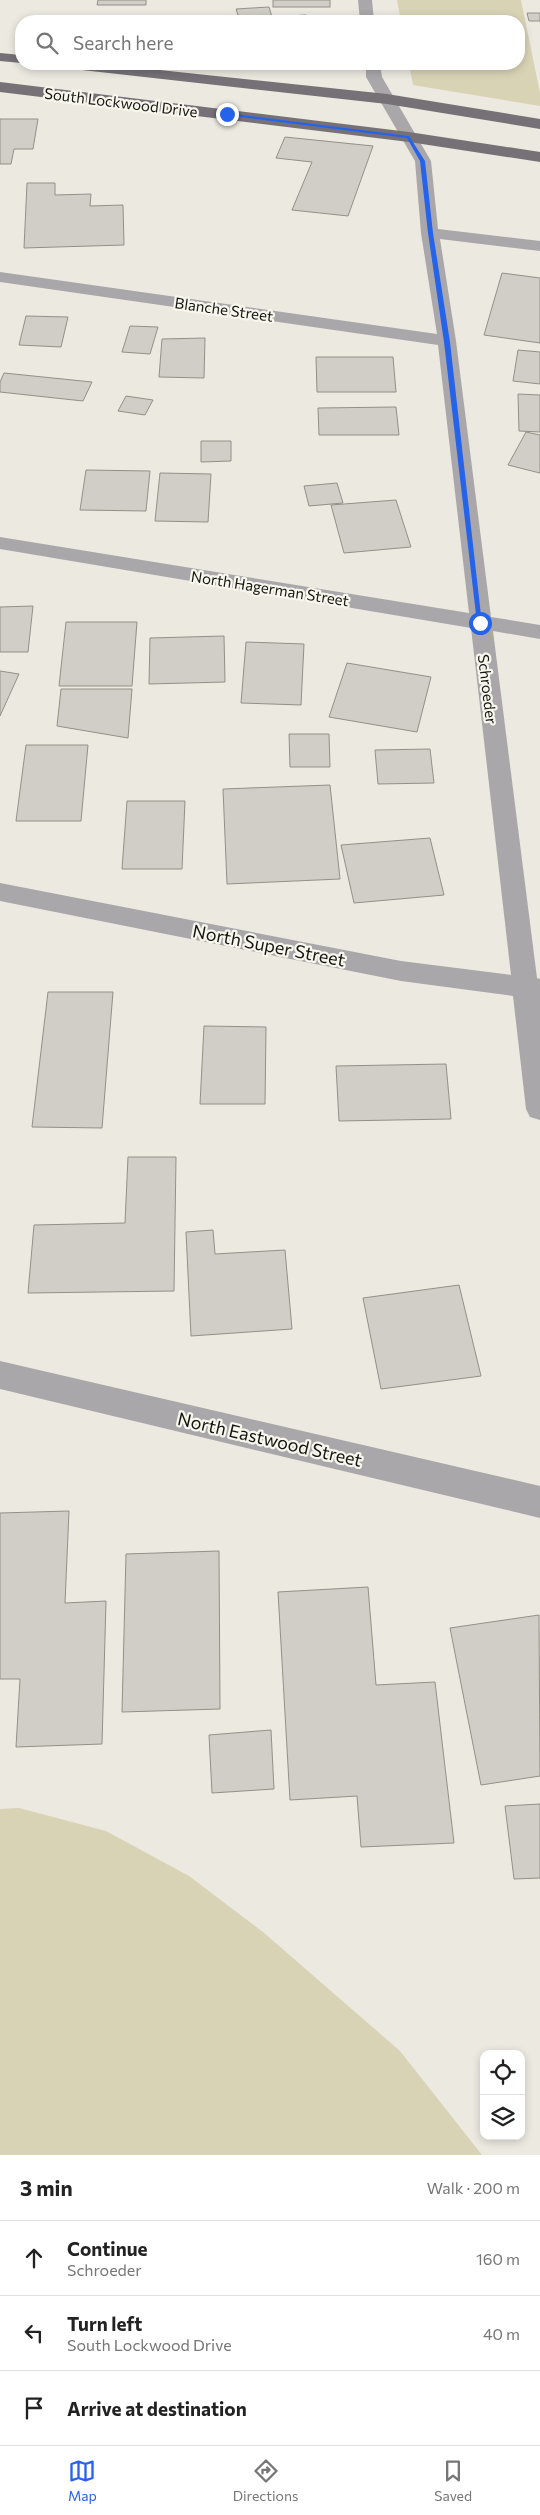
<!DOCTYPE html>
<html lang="en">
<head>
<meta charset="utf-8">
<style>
	body { margin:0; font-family:Commissioner,sans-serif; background:#f6f6f6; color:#222 }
	.controls { position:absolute; right:15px; bottom:15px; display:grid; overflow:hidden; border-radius:10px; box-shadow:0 2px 8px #0003 }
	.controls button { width:45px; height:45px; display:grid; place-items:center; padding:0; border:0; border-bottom:1px solid #e0e0e0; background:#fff; color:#222; font:25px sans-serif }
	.stop { position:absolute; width:15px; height:15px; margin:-11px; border:4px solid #2563eb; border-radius:50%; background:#fff }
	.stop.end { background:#2563eb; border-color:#fff; box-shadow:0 1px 5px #0008 }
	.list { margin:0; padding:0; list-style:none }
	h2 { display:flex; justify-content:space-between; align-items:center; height:65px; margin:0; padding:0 20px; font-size:21px }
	h2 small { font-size:16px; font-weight:400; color:#767676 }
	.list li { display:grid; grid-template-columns:32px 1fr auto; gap:15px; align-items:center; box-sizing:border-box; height:75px; padding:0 20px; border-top:1px solid #e0e0e0 }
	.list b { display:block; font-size:19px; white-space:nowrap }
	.list p { margin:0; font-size:16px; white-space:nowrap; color:#767676 }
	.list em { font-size:16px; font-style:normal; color:#767676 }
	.icon { flex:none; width:28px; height:28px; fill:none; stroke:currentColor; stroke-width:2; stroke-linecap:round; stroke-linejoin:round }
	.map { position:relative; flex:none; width:540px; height:2155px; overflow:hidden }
	.search { position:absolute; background:#fff; box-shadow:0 2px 8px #0003; left:15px; right:15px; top:15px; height:55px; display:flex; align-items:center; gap:12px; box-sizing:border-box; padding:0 18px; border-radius:20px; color:#767676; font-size:19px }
	.sheet { height:290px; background:#fff }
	nav { display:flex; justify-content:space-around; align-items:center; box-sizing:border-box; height:70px; border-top:1px solid #e0e0e0; background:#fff; font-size:14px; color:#767676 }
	nav a { display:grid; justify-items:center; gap:2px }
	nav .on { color:#2563eb }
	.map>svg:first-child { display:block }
	.green { fill:#d9d3b6 }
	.building { fill:#d0cec6; stroke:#929188 }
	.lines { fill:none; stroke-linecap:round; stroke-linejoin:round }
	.minor { fill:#aaa7aa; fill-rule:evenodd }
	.major { fill:#767176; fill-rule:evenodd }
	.route { fill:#2563eb }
	.labels { text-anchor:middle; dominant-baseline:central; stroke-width:4.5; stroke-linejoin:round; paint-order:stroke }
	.far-street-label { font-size:15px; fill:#151511; stroke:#f8f6ed }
	.street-label { font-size:18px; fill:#151511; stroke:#f8f6ed }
</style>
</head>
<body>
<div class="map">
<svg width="540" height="2155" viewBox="0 0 540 2155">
	<rect width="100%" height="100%" fill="#ebe9e0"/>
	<g class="green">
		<polygon points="397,0 521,0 540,93 540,106 413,85 409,64 519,64 519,21 401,21"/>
		<polygon points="19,1808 106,1831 189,1876 263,1932 400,2051 482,2155 0,2155 0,1809"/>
	</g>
	<g class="building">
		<polygon points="98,0 146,0 146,5 97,5"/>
		<rect x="273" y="0" width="57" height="7"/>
		<polygon points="269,7 272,17 306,15 309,21 240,21 236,9"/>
		<polygon points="527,13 540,13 540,21 529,21"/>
		<polygon points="0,119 38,119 33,149 14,149 11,164 0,164"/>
		<polygon points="285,137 373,146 348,216 292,210 312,162 276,158"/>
		<polygon points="27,183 55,183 55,195 91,194 90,206 123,205 124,245 24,248"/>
		<polygon points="502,273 540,278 540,343 484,335"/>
		<polygon points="26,316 68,317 61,347 19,345"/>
		<polygon points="130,326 158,327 150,354 122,352"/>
		<polygon points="205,338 204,378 159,377 162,339"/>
		<polygon points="518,350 540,352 540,384 513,381"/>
		<polygon points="316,357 393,357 396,392 317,392"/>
		<polygon points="4,373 92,382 83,401 0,392 0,382"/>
		<polygon points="518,394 540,395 540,432 519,431"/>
		<polygon points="126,396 153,400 145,415 118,411"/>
		<polygon points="396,407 399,435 319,435 318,408"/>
		<polygon points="526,432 540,435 540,473 508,465"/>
		<polygon points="201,441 231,441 231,461 201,462"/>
		<polygon points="86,470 150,471 146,511 80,510"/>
		<polygon points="160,473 211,474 208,522 155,521"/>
		<polygon points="337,483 343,503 309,506 304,486"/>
		<polygon points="396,500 411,547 344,553 331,505"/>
		<polygon points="33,606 28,652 0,652 0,607"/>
		<polygon points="66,622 137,622 132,686 59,686"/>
		<polygon points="224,636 225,682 149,684 150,638"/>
		<polygon points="246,642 304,644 301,705 241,703"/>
		<polygon points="347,663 431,677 417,732 329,717"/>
		<polygon points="0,671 19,674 0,716"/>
		<polygon points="61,689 132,689 128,738 57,726"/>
		<polygon points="289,734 329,734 330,767 290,767"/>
		<polygon points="26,745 88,745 81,821 16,821"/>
		<polygon points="430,749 434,783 378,784 375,750"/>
		<polygon points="330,785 340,879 227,884 223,789"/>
		<polygon points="127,801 185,801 182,869 122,869"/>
		<polygon points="430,838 444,895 354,903 341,845"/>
		<polygon points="48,992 113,992 102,1128 32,1127"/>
		<polygon points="204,1026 266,1027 265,1104 200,1104"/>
		<polygon points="446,1064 451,1119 339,1121 336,1066"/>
		<polygon points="128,1157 176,1157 174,1291 28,1293 34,1225 125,1223"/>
		<polygon points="213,1230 215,1254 285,1250 292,1329 191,1336 186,1232"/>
		<polygon points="459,1285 481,1376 381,1389 363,1298"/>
		<polygon points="69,1511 65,1603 106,1601 102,1744 16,1747 20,1679 0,1679 0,1513"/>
		<polygon points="219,1551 220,1709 122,1712 126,1554"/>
		<polygon points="368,1587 376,1685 435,1682 454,1843 361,1847 357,1796 290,1800 278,1592"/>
		<polygon points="539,1615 540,1776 481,1785 450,1628"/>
		<polygon points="271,1730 274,1789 212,1793 209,1735"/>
		<polygon points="540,1804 540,1878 514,1879 505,1806"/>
	</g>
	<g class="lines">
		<g class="minor">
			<polygon points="358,0 372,0 374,21 360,21"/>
			<polygon points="366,64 380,64 382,77 431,161 438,229 540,241 540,251 440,239 456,341 491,617 540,625 540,639 493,631 537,978 540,979 540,1120 530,1117 526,1109 513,996 401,981 0,901 0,883 401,961 511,975 471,628 0,549 0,537 469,613 438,345 0,282 0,272 437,334 421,233 415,161 366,77"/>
			<polygon points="0,1361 540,1486 540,1518 0,1389"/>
		</g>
		<g class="major">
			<polygon points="0,53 21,55 21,63 0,61"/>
			<polygon points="57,64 103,64 387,94 540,119 540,129 387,104 64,68 59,67"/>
			<polygon points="0,82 409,132 540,152 540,162 409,142 0,92"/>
		</g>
	</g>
	<polygon class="route" points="227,113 409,136 425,161 433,233 450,342 482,624 477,623 444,342 428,233 420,161 407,138 225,115"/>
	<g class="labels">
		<g class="far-street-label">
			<text transform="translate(121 102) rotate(7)">South Lockwood Drive</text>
			<text transform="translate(224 309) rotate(8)">Blanche Street</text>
			<text transform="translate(270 588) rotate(9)">North Hagerman Street</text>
			<text transform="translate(488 689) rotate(83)">Schroeder</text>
		</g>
		<g class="street-label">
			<text transform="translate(269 945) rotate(11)">North Super Street</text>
			<text transform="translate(270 1439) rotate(13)">North Eastwood Street</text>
		</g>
	</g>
</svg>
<div class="controls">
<button><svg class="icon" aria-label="locate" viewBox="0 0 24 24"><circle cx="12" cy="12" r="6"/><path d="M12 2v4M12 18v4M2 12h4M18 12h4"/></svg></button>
<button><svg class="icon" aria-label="layers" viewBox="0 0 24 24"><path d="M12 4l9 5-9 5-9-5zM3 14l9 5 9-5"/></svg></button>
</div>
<div class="stop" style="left:480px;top:623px"></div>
<div class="stop end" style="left:227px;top:114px"></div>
<div class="search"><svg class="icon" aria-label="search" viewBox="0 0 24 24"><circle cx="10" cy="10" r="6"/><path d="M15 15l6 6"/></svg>Search here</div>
</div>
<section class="sheet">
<h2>3 min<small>Walk · 200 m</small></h2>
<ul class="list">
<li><svg class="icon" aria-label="ahead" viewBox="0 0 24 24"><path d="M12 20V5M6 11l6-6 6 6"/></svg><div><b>Continue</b><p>Schroeder</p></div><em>160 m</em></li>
<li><svg class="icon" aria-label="left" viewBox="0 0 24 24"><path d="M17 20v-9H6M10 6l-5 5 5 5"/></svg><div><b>Turn left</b><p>South Lockwood Drive</p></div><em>40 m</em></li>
<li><svg class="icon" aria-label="arrive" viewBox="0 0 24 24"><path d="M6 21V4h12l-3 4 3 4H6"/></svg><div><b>Arrive at destination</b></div></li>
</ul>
</section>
<nav>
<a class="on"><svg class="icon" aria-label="map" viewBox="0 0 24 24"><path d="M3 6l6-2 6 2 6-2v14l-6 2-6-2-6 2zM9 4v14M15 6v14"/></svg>Map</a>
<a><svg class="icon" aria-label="directions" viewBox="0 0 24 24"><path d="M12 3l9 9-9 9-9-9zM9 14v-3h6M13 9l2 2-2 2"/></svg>Directions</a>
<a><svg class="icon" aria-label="saved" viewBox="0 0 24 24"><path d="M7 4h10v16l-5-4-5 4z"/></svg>Saved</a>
</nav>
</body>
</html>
